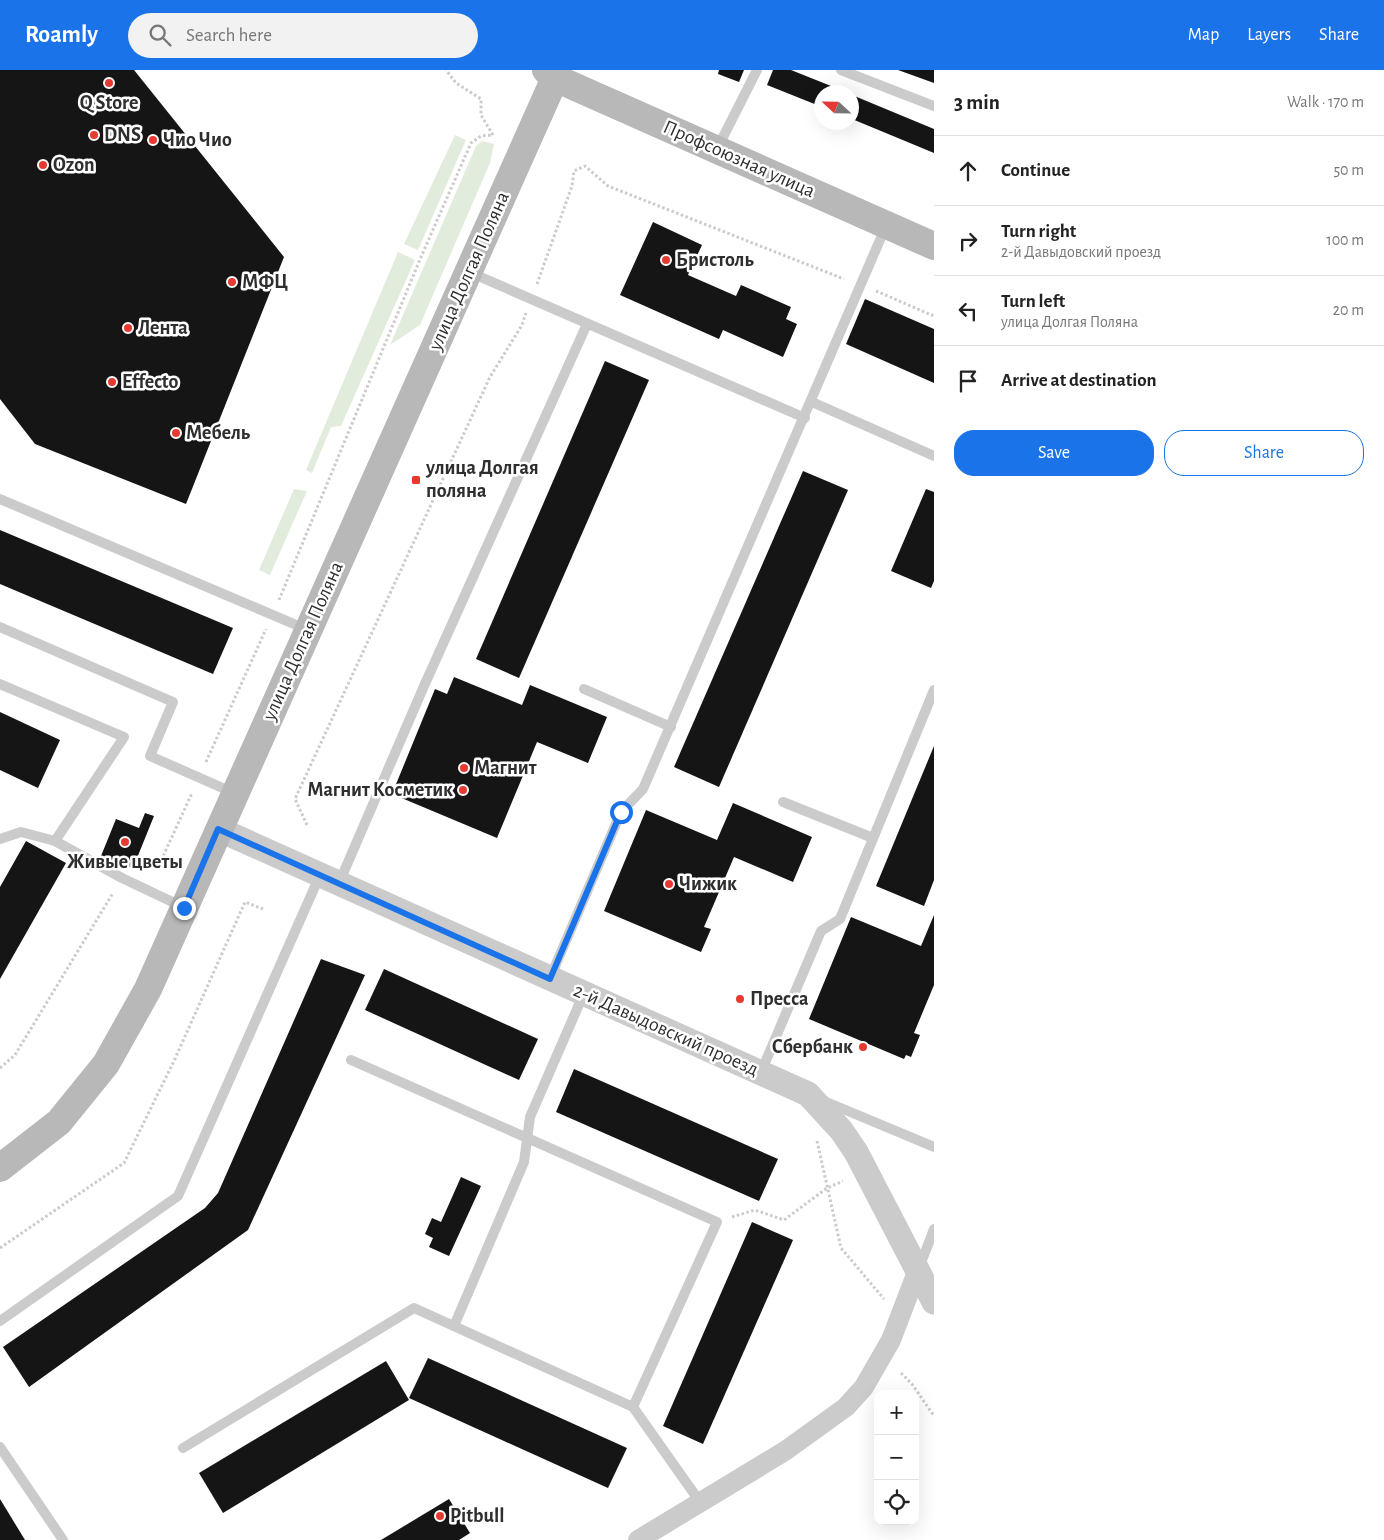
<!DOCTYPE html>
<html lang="en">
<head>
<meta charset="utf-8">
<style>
	body { margin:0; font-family:"Alegreya Sans",sans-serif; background:#f2f2f2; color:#222 }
	.controls { position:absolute; right:15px; bottom:15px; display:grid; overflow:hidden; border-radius:10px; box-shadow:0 5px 20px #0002 }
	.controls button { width:45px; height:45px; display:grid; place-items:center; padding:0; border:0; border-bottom:1px solid #e0e0e0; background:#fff; color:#222; font:25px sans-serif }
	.compass { position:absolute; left:814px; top:15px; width:45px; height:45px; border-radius:50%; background:#fff; box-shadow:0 5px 20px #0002; rotate:292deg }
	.stop { position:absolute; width:15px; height:15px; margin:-11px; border:4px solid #1a73e8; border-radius:50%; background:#fff }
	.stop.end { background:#1a73e8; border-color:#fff; box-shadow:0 1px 5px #0008 }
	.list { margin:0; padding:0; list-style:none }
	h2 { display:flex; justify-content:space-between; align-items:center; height:65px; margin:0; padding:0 20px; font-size:21px }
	h2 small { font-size:16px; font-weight:400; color:#767676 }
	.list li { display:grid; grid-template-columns:32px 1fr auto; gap:15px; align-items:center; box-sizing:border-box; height:70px; padding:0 20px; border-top:1px solid #e0e0e0 }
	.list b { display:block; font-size:19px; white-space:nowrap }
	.list p { margin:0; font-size:16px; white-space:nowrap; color:#767676 }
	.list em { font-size:16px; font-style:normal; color:#767676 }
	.actions { display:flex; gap:10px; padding:15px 20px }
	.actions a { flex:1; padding:11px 0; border:1px solid #1a73e8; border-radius:20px; text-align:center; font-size:18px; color:#1a73e8 }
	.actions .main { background:#1a73e8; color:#fff }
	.icon { flex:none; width:28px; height:28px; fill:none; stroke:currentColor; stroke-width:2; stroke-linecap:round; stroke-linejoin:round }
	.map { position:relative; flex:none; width:934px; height:1470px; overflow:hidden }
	header { display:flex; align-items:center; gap:30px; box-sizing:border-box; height:70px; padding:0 25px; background:#1a73e8; color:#fff }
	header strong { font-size:24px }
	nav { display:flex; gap:28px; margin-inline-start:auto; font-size:18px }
	.search { width:350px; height:45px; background:#f2f2f2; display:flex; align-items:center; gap:12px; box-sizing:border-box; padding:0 18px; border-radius:28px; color:#767676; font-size:19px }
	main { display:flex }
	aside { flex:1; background:#fff }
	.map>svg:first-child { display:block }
	.green { fill:#e2ecdc }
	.building { fill:#151515 }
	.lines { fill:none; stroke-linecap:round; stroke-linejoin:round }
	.path { stroke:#cbcbcb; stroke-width:3; stroke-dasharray:2.5 2.5; stroke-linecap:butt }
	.service { stroke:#cbcbcb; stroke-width:10 }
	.minor { stroke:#cbcbcb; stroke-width:20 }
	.tertiary { stroke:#cbcbcb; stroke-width:25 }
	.secondary { stroke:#b8b8b8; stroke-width:28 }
	.route { stroke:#1a73e8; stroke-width:6 }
	.poi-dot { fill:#e63930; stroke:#fff; stroke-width:2 }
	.labels { text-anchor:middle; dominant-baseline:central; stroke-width:5; stroke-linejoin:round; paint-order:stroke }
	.poi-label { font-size:20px; font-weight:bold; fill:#2e2e2e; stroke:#fff; text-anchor:start }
	.street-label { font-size:20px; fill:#2e2e2e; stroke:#fff }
</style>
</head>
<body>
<header>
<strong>Roamly</strong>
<div class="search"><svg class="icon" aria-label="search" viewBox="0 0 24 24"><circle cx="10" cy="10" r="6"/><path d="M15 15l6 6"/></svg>Search here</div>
<nav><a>Map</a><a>Layers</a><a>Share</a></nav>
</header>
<main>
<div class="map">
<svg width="934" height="1470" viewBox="0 0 934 1470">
	<rect width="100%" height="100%" fill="#fff"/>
	<g class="green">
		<polygon points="455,65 466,70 418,180 404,174"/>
		<polygon points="482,71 494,74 490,93 420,255 390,275 476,76"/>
		<polygon points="398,182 415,190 341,356 331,357 312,403 306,400"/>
		<polygon points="294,419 307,421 270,505 259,500"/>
	</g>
	<g class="building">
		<polygon points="0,0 134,0 284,187 186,434 35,374 0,329"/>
		<polygon points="719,0 744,0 739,12 718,4"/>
		<polygon points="773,0 791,0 846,22 822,22 822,37 767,15"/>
		<polygon points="898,0 934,0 934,13"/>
		<polygon points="852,25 934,59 934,83 852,49"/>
		<polygon points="653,152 702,175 688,205 736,226 741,215 791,237 786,249 797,254 783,287 723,260 719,269 620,225"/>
		<polygon points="865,229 934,259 934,313 846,274"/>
		<polygon points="605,291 649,310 519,608 476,589"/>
		<polygon points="803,401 848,420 719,717 674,697"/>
		<polygon points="926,419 934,422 934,511 931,518 891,501"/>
		<polygon points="0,460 233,558 213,604 0,514"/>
		<polygon points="454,607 522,635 530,615 607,647 588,693 537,672 497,768 392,724 435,619 447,624"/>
		<polygon points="0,642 60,670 38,718 0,700"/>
		<polygon points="934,676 934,810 924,836 876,816"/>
		<polygon points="733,733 812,767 793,812 734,787 704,857 711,859 701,882 604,841 646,740 717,770"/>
		<polygon points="145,743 154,746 133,798 101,786 116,749 139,758"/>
		<polygon points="26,771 66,793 0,909 0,817"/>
		<polygon points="934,845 934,915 914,963 920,965 911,987 906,985 904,989 809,949 851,847 921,876"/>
		<polygon points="321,889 365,905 248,1160 29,1317 3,1277 205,1138 218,1123"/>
		<polygon points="384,899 538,969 519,1010 365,940"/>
		<polygon points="574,999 778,1089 759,1131 556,1042"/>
		<polygon points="461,1107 481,1116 449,1186 429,1177 433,1168 425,1164 432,1148 441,1152"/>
		<polygon points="752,1152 793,1170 703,1374 663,1356"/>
		<polygon points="428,1288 627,1378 608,1418 409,1328"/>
		<polygon points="386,1291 409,1330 223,1443 199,1403"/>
		<polygon points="0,1429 25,1470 0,1470"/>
		<polygon points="449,1429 470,1463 459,1470 381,1470"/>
	</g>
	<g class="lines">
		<g class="path">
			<polyline points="537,214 572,116 574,101 585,96 608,116 844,209"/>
			<polyline points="876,221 934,246"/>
			<polyline points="279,530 421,187 471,73 481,66 493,65 481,45 481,29 456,13 446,0"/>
			<polyline points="206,692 266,559"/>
			<polyline points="307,755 295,729 490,307 522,255 526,243"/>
			<polyline points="144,799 160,793 192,723"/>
			<polyline points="0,998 15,985 113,823"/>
			<polyline points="817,1071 841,1178 884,1229"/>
			<polyline points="732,1147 755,1140 784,1150 827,1118 843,1111"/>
			<polyline points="0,1178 124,1093 174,991 245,832 263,839"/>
			<polyline points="901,1303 912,1314 934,1346"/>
		</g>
		<g class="service">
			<polyline points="841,0 934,36"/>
			<polyline points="717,79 757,0"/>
			<polyline points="469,202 805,348"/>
			<polyline points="812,332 934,386"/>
			<polyline points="0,429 308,560"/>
			<polyline points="0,557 173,632 150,686 234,723"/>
			<polyline points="0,614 124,667 55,771"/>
			<polyline points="584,619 671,657"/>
			<polyline points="783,732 873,768"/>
			<polyline points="0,769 21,762 55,771 122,808 183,837"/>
			<polyline points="339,813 424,616 587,254"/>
			<polyline points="550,908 621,742 643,719 886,156"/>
			<polyline points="351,990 717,1152 633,1337 700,1432"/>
			<polyline points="761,1002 821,861 840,849 934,620"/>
			<polyline points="824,1031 934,1077"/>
			<polyline points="919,1198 934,1159"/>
			<polyline points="0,1251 178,1126 320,805"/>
			<polyline points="454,1256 524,1092 530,1047 584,923"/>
			<polyline points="0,1377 63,1470"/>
			<polyline points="183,1378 414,1238 633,1337"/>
		</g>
		<polyline class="minor" points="638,1470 785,1381 846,1337 864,1317 891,1270 917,1202"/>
		<polyline class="tertiary" points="218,759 808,1024 841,1060 856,1082 934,1232"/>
		<g class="secondary">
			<polyline points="546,0 555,8 934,176"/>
			<polyline points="0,1098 59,1052 106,994 148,919 555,8"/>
		</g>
	</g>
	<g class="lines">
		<polyline class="route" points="184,838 218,759 550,909 621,742"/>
	</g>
	<g class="poi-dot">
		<circle cx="109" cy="13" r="5"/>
		<circle cx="94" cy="65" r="5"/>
		<circle cx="153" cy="70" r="5"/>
		<circle cx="43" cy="95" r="5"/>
		<circle cx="666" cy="190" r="5"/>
		<circle cx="232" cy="212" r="5"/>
		<circle cx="128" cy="258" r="5"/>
		<circle cx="112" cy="312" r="5"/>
		<circle cx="176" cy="363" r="5"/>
		<rect x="411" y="405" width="10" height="10" rx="2.5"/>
		<circle cx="464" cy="698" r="5"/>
		<circle cx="463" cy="720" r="5"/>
		<circle cx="125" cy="772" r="5"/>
		<circle cx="669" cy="814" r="5"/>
		<circle cx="740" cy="929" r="5"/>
		<circle cx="863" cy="977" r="5"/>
		<circle cx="440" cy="1446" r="5"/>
	</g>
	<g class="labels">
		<g class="poi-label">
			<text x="109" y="33" text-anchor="middle">Q Store</text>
			<text x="104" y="65">DNS</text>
			<text x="163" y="70">Чио Чио</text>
			<text x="53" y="95">Ozon</text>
			<text x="676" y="190">Бристоль</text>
			<text x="242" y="212">МФЦ</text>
			<text x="138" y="258">Лента</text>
			<text x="122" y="312">Effecto</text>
			<text x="186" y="363">Мебель</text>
			<text x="426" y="398">улица Долгая<tspan x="426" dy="23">поляна</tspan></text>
			<text x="474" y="698">Магнит</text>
			<text x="453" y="720" text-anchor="end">Магнит Косметик</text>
			<text x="125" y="792" text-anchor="middle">Живые цветы</text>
			<text x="679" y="814">Чижик</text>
			<text x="750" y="929">Пресса</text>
			<text x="853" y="977" text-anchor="end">Сбербанк</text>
			<text x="450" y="1446">Pitbull</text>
		</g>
		<g class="street-label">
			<text transform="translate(739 89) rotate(24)">Профсоюзная улица</text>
			<text transform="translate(469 201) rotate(-66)">улица Долгая Поляна</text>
			<text transform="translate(303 571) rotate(-66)">улица Долгая Поляна</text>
			<text transform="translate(666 960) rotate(24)">2-й Давыдовский проезд</text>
		</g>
	</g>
</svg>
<div class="controls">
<button>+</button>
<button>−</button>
<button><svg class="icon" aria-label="locate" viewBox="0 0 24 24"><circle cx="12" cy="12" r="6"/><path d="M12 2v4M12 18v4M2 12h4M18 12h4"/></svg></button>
</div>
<svg class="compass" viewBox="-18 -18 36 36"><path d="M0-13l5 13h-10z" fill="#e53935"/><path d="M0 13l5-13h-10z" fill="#767676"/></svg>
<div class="stop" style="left:621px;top:742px"></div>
<div class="stop end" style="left:184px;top:838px"></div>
</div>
<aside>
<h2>3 min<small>Walk · 170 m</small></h2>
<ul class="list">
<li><svg class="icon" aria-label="ahead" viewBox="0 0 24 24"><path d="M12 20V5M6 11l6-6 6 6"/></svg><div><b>Continue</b></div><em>50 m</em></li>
<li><svg class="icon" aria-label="right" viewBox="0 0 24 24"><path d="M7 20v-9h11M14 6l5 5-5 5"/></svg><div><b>Turn right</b><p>2-й Давыдовский проезд</p></div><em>100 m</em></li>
<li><svg class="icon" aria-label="left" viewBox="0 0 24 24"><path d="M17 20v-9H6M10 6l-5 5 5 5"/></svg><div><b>Turn left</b><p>улица Долгая Поляна</p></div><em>20 m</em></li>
<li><svg class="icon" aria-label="arrive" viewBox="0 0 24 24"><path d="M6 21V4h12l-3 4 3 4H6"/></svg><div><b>Arrive at destination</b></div></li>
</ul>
<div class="actions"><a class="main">Save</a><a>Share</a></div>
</aside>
</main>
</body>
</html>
